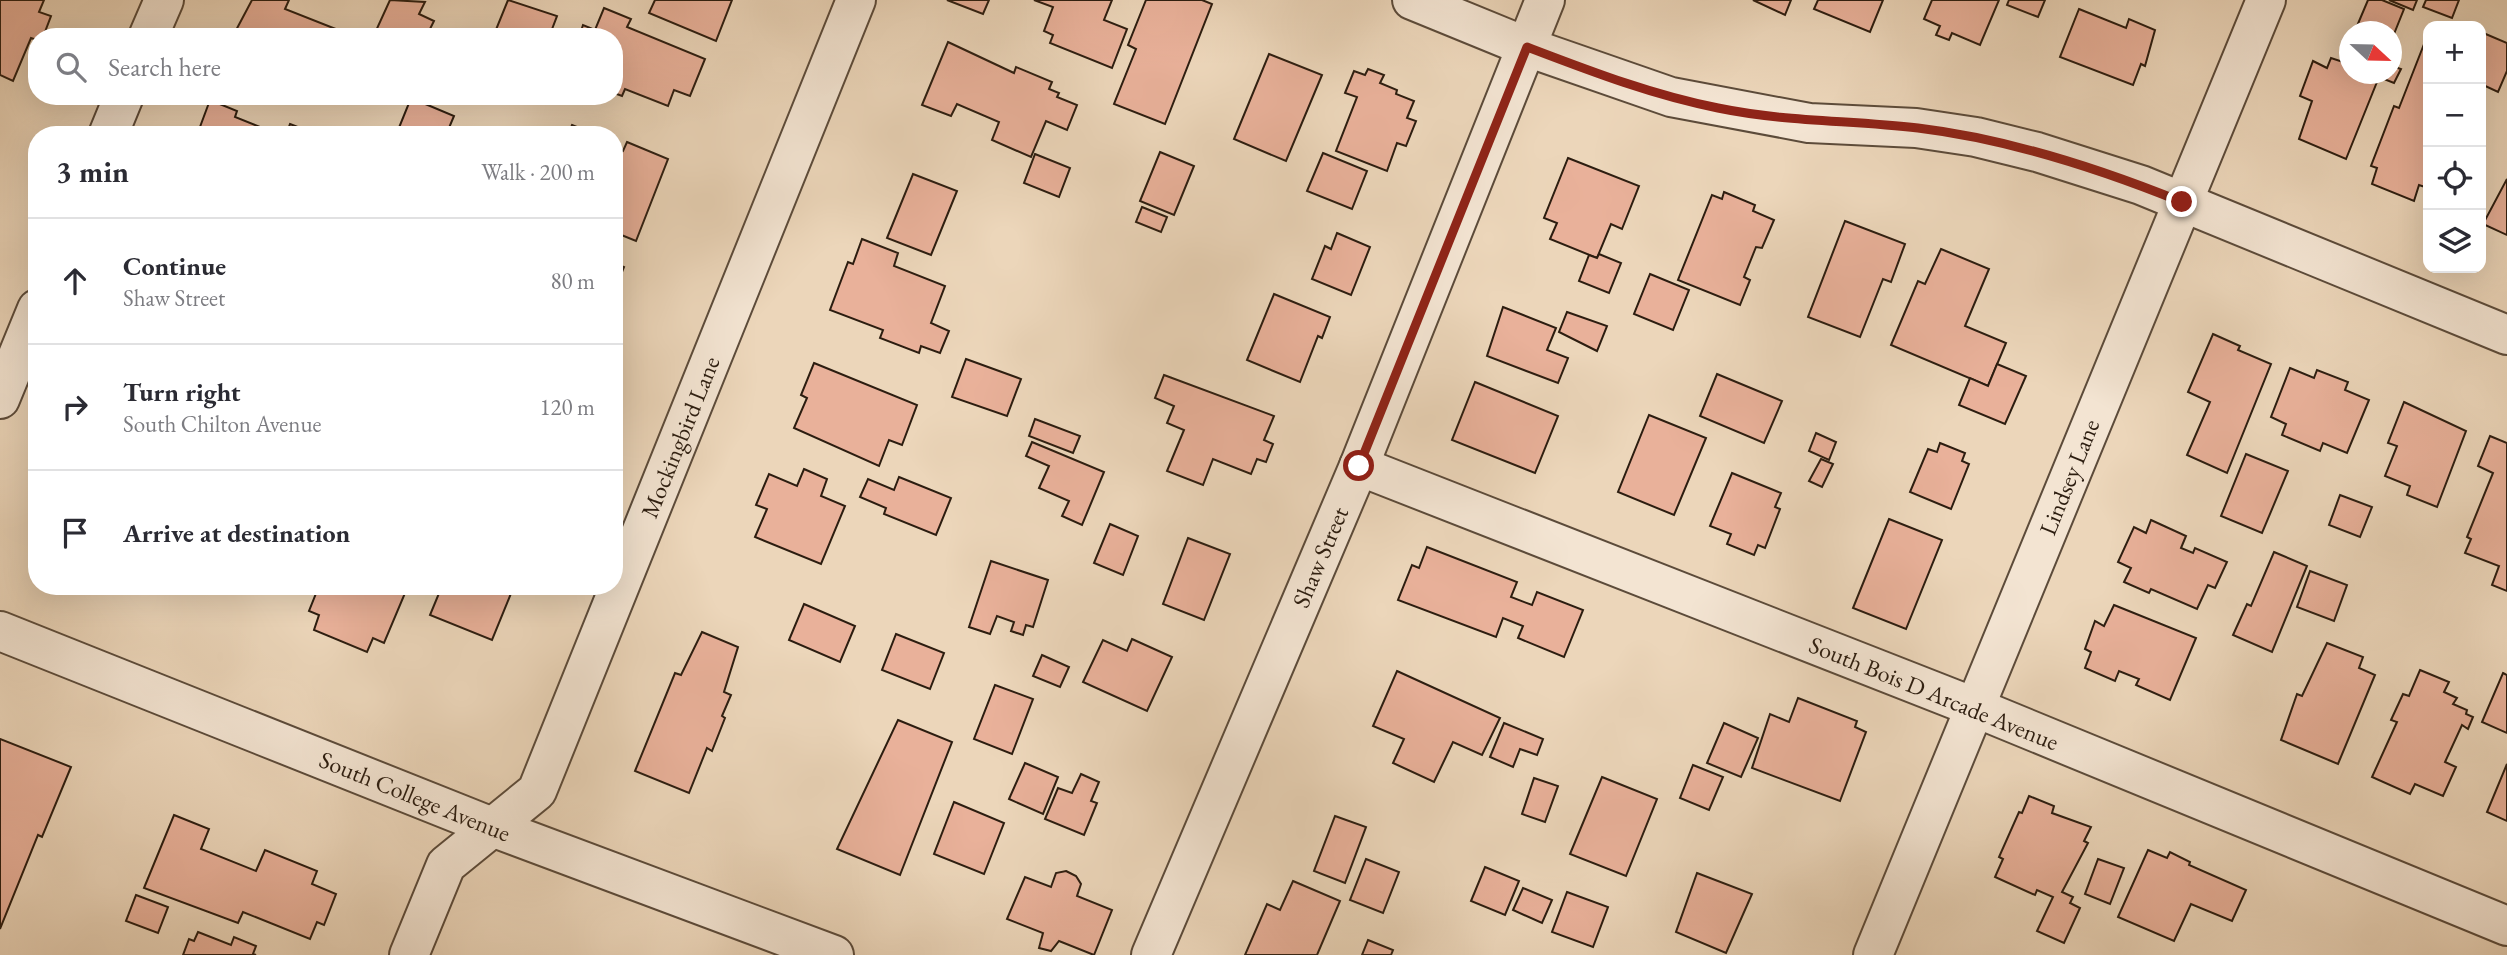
<!DOCTYPE html>
<html lang="en">
<head>
<meta charset="utf-8">
<style>
	body { margin:0; font-family:"EB Garamond",serif; background:#f7f7f7; color:#2b2b33 }
	.controls { position:absolute; right:21px; top:21px; display:grid; overflow:hidden; border-radius:14px; box-shadow:0 7px 28px #0002 }
	.controls button { width:63px; height:63px; display:grid; place-items:center; padding:0; border:0; border-bottom:2px solid #e1e1e2; background:#fff; color:#2b2b33; font:35px sans-serif }
	.compass { position:absolute; left:2339px; top:21px; width:63px; height:63px; border-radius:50%; background:#fff; box-shadow:0 7px 28px #0002; rotate:112deg }
	.stop { position:absolute; width:21px; height:21px; margin:-16px; border:5px solid #8f2418; border-radius:50%; background:#fff }
	.stop.end { background:#8f2418; border-color:#fff; box-shadow:0 2px 7px #0008 }
	.list { margin:0; padding:0; list-style:none }
	h2 { display:flex; justify-content:space-between; align-items:center; height:91px; margin:0; padding:0 28px; font-size:30px }
	h2 small { font-size:23px; font-weight:400; color:#7c7c81 }
	.list li { display:grid; grid-template-columns:46px 1fr auto; gap:21px; align-items:center; box-sizing:border-box; height:126px; padding:0 28px; border-top:2px solid #e1e1e2 }
	.list b { display:block; font-size:26px; white-space:nowrap }
	.list p { margin:0; font-size:23px; white-space:nowrap; color:#7c7c81 }
	.list em { font-size:23px; font-style:normal; color:#7c7c81 }
	.icon { flex:none; width:38px; height:38px; fill:none; stroke:currentColor; stroke-width:2; stroke-linecap:round; stroke-linejoin:round }
	.map { position:relative; flex:none; width:2507px; height:955px; overflow:hidden }
	.search { position:absolute; background:#fff; box-shadow:0 7px 28px #0002; left:28px; top:28px; width:595px; height:77px; display:flex; align-items:center; gap:18px; box-sizing:border-box; padding:0 24px; border-radius:28px; color:#7c7c81; font-size:26px }
	.panel { position:absolute; background:#fff; box-shadow:0 7px 28px #0002; left:28px; top:126px; width:595px; height:469px; border-radius:28px }
	.map>svg:first-child { display:block }
	.building { fill:#e9b19a; stroke:#2c1d10; stroke-width:2 }
	.lines { fill:none; stroke-linecap:round; stroke-linejoin:round }
	.minor-casing { stroke:#5c4b3a; stroke-width:42 }
	.minor { stroke:#f3e4d2; stroke-width:38 }
	.route { stroke:#8f2418; stroke-width:9 }
	.labels { text-anchor:middle; dominant-baseline:central; stroke-width:5; stroke-linejoin:round; paint-order:stroke }
	.street-label { font-size:24px; fill:#2c1d10; stroke:#f3e4d2 }
</style>
</head>
<body>
<div class="map">
<svg width="2507" height="955" viewBox="0 0 2507 955">
	<rect width="100%" height="100%" fill="#ecd6ba"/>
	<filter id="stains"><feTurbulence type="fractalNoise" baseFrequency=".00286" numOctaves="4"/><feColorMatrix values="0 0 0 0 .2 0 0 0 0 .09 0 0 0 0 .02 0 0 0 .5 -.17"/></filter>
	<radialGradient id="worn" r=".72"><stop offset=".6" stop-color="#630" stop-opacity="0"/><stop offset="1" stop-color="#630" stop-opacity=".3"/></radialGradient>
	<g class="building">
		<polygon points="0,0 44,0 39,12 51,16 43,37 37,37 37,40 31,38 13,81 0,75"/>
		<polygon points="252,0 289,0 285,9 356,37 238,37 234,34"/>
		<polygon points="390,0 425,2 419,14 434,21 426,37 374,35"/>
		<polygon points="508,0 557,16 549,37 493,37"/>
		<polygon points="655,0 732,0 716,41 649,13"/>
		<polygon points="947,0 989,0 983,14"/>
		<polygon points="1034,0 1112,0 1104,20 1127,29 1112,68 1050,43 1053,35 1044,31 1053,7"/>
		<polygon points="1146,0 1202,0 1212,4 1165,124 1114,104 1136,49 1128,45"/>
		<polygon points="1753,0 1791,0 1785,15"/>
		<polygon points="1818,0 1883,0 1870,32 1814,9"/>
		<polygon points="1932,0 1999,0 1980,45 1952,33 1949,40 1936,35 1940,26 1924,19"/>
		<polygon points="2009,0 2045,0 2038,17 2007,5"/>
		<polygon points="2368,0 2382,0 2404,9 2392,39 2392,32 2371,32 2357,26"/>
		<polygon points="2389,0 2417,0 2413,10"/>
		<polygon points="2426,0 2459,0 2452,18 2423,7"/>
		<polygon points="604,8 631,19 627,27 705,59 690,96 674,90 668,106 625,89 622,96 614,93 614,37 579,37 583,25 595,30"/>
		<polygon points="2079,9 2126,28 2129,19 2155,30 2145,66 2141,64 2133,85 2060,57"/>
		<polygon points="2481,32 2507,43 2507,71 2498,92 2481,84"/>
		<polygon points="2426,39 2428,178 2425,187 2419,185 2414,201 2372,184 2377,168 2371,166 2394,106 2399,108"/>
		<polygon points="948,42 1014,73 1016,67 1052,82 1049,89 1059,93 1057,97 1077,105 1067,130 1046,121 1031,157 992,140 999,122 957,104 951,116 922,105"/>
		<polygon points="2348,48 2350,74 2392,74 2392,66 2401,69 2394,83 2379,77 2346,159 2299,139 2312,101 2300,96 2313,61 2327,68 2331,58 2343,62"/>
		<polygon points="1269,54 1322,75 1286,161 1234,139"/>
		<polygon points="1368,69 1384,75 1380,83 1397,90 1396,94 1414,101 1407,118 1416,121 1406,146 1397,143 1387,171 1336,151 1357,97 1345,93 1354,71 1365,75"/>
		<polygon points="411,98 454,116 446,135 396,135"/>
		<polygon points="210,100 237,111 235,117 280,135 197,135"/>
		<polygon points="290,124 318,135 286,135"/>
		<polygon points="572,125 596,135 568,135"/>
		<polygon points="627,142 668,159 636,241 614,232 614,147 623,151"/>
		<polygon points="1160,152 1194,166 1174,215 1140,201"/>
		<polygon points="1323,153 1367,171 1352,209 1307,191"/>
		<polygon points="1035,154 1070,168 1059,197 1024,183"/>
		<polygon points="1568,158 1639,186 1622,229 1611,224 1597,258 1550,239 1557,223 1544,218"/>
		<polygon points="913,174 957,191 931,255 887,238"/>
		<polygon points="2507,179 2507,235 2483,224"/>
		<polygon points="1724,192 1755,205 1753,211 1774,220 1762,248 1756,247 1744,277 1750,280 1740,305 1678,280 1712,195 1722,199"/>
		<polygon points="1142,207 1167,217 1161,232 1136,222"/>
		<polygon points="1845,221 1905,244 1891,282 1883,279 1860,337 1808,317"/>
		<polygon points="1337,233 1370,247 1351,295 1312,279 1325,246 1331,249"/>
		<polygon points="862,239 898,253 894,266 945,286 931,323 949,331 940,353 921,346 919,353 880,338 883,330 830,310 848,262 853,264"/>
		<polygon points="1941,249 1989,269 1965,326 2006,343 1988,386 1891,345 1918,281 1925,284"/>
		<polygon points="1599,254 1621,263 1609,293 1579,281 1589,255 1597,258"/>
		<polygon points="614,263 624,267 614,292"/>
		<polygon points="1650,274 1689,290 1673,330 1634,314"/>
		<polygon points="1274,294 1330,317 1322,338 1318,336 1300,382 1247,360"/>
		<polygon points="1503,307 1556,328 1547,350 1568,358 1558,383 1487,356"/>
		<polygon points="1567,312 1607,326 1597,351 1559,332"/>
		<polygon points="2213,334 2240,346 2238,350 2271,364 2227,473 2187,455 2210,402 2188,392"/>
		<polygon points="966,359 1021,379 1007,416 952,397"/>
		<polygon points="814,363 917,405 902,445 889,440 879,466 794,428 807,398 801,395"/>
		<polygon points="1997,364 2026,376 2005,424 1959,405 1970,378 1988,386"/>
		<polygon points="2290,368 2314,378 2317,370 2348,382 2345,390 2369,400 2347,453 2323,443 2320,451 2282,435 2286,424 2271,417"/>
		<polygon points="1717,374 1782,401 1764,443 1700,416"/>
		<polygon points="1164,375 1274,416 1264,440 1273,444 1266,462 1257,459 1251,474 1213,459 1203,485 1167,471 1184,430 1167,423 1174,406 1155,398"/>
		<polygon points="1475,382 1558,416 1535,473 1452,440"/>
		<polygon points="2404,402 2466,431 2437,507 2407,495 2410,486 2385,476 2397,446 2388,443"/>
		<polygon points="1649,415 1706,438 1674,515 1618,492"/>
		<polygon points="1035,419 1080,436 1073,453 1029,436"/>
		<polygon points="1816,433 1836,442 1829,460 1809,451"/>
		<polygon points="2490,436 2507,443 2507,591 2492,585 2499,566 2465,553 2471,539 2467,537 2493,473 2478,466"/>
		<polygon points="1032,442 1104,472 1082,525 1062,516 1069,501 1039,488 1049,466 1026,456"/>
		<polygon points="1940,443 1965,453 1962,461 1969,464 1951,509 1910,492 1928,449 1937,452"/>
		<polygon points="2246,454 2288,471 2262,533 2221,516"/>
		<polygon points="1821,459 1833,464 1822,487 1809,481"/>
		<polygon points="804,469 827,479 821,496 845,506 821,564 755,537 767,509 756,505 769,474 797,486"/>
		<polygon points="1732,473 1781,493 1775,507 1780,509 1765,548 1758,545 1754,555 1727,544 1731,534 1710,526"/>
		<polygon points="899,477 951,498 936,535 884,514 886,508 860,497 868,479 894,490"/>
		<polygon points="2340,495 2372,507 2360,537 2329,525"/>
		<polygon points="1889,519 1942,540 1906,629 1853,608"/>
		<polygon points="2151,520 2186,536 2181,548 2193,553 2195,548 2227,562 2215,588 2208,585 2197,609 2151,589 2149,593 2124,582 2131,568 2118,562 2134,527 2146,533"/>
		<polygon points="1110,524 1138,536 1123,575 1094,563"/>
		<polygon points="1188,538 1230,554 1204,620 1163,604"/>
		<polygon points="1427,547 1517,582 1511,597 1532,605 1537,592 1583,610 1564,657 1518,638 1523,626 1503,618 1496,637 1398,600 1412,565 1419,568"/>
		<polygon points="2274,552 2307,566 2272,652 2233,635 2247,604 2251,606"/>
		<polygon points="991,561 1048,580 1033,627 1026,625 1023,635 1011,631 1014,622 997,616 990,634 969,627"/>
		<polygon points="2310,571 2347,585 2334,621 2297,607"/>
		<polygon points="319,586 408,586 384,643 373,638 367,652 314,630 319,615 309,611"/>
		<polygon points="442,586 514,586 492,640 430,615"/>
		<polygon points="804,604 855,626 840,662 789,640"/>
		<polygon points="2114,605 2196,638 2170,700 2136,685 2139,679 2119,671 2115,681 2085,668 2091,652 2085,649 2095,621 2104,626"/>
		<polygon points="702,632 738,647 724,692 731,695 722,716 725,718 712,751 707,748 689,793 635,771 675,673 681,675"/>
		<polygon points="896,634 944,653 930,689 882,670"/>
		<polygon points="1132,639 1172,657 1147,711 1083,682 1103,640 1127,651"/>
		<polygon points="2327,643 2363,657 2359,668 2375,675 2338,764 2281,740 2297,694 2302,696"/>
		<polygon points="1042,655 1069,667 1060,687 1033,676"/>
		<polygon points="2420,670 2449,682 2444,692 2457,698 2453,704 2467,710 2466,714 2473,717 2468,729 2462,725 2445,762 2456,767 2443,796 2415,784 2410,794 2372,777 2397,722 2391,720 2403,694 2409,696"/>
		<polygon points="1397,671 1500,718 1482,755 1453,742 1434,782 1393,763 1404,739 1373,726"/>
		<polygon points="2503,673 2507,675 2507,733 2482,722"/>
		<polygon points="995,685 1033,699 1012,754 974,739"/>
		<polygon points="1798,698 1857,721 1855,727 1866,732 1840,801 1752,768 1770,714 1789,722"/>
		<polygon points="898,720 952,742 900,875 837,849"/>
		<polygon points="1504,723 1543,739 1537,755 1520,749 1513,767 1490,757"/>
		<polygon points="1724,723 1758,738 1741,777 1707,763"/>
		<polygon points="0,739 71,767 42,837 38,835 0,929"/>
		<polygon points="1025,763 1058,777 1043,814 1009,799"/>
		<polygon points="2507,764 2507,821 2487,812"/>
		<polygon points="1693,765 1723,777 1709,810 1680,798"/>
		<polygon points="1081,774 1099,782 1091,801 1097,803 1084,835 1045,819 1058,788 1072,793"/>
		<polygon points="1602,777 1657,799 1626,876 1570,854"/>
		<polygon points="1534,778 1558,786 1545,822 1522,814"/>
		<polygon points="2029,796 2054,806 2052,813 2091,827 2084,841 2088,843 2062,892 2073,897 2070,903 2080,908 2064,943 2037,931 2053,897 2037,890 2035,895 1995,877 2003,859 1999,857 2019,812 2022,813"/>
		<polygon points="954,802 1004,823 984,874 934,854"/>
		<polygon points="174,815 209,829 201,849 256,871 265,850 317,871 312,884 336,894 324,925 317,922 310,939 243,912 238,923 144,888"/>
		<polygon points="1335,816 1366,827 1345,883 1314,871"/>
		<polygon points="2148,850 2167,858 2170,852 2190,862 2189,865 2246,890 2232,921 2191,904 2174,941 2118,917"/>
		<polygon points="1366,859 1399,872 1383,913 1350,900"/>
		<polygon points="2098,859 2124,868 2110,904 2085,894"/>
		<polygon points="1485,867 1519,881 1505,915 1471,901"/>
		<polygon points="1066,871 1076,876 1081,884 1077,896 1112,910 1094,955 1059,941 1051,951 1039,948 1043,933 1007,919 1025,877 1051,887 1056,873"/>
		<polygon points="1697,873 1752,894 1726,953 1676,932"/>
		<polygon points="1293,881 1340,901 1317,955 1245,955 1267,904 1280,910"/>
		<polygon points="1523,888 1552,900 1542,923 1513,910"/>
		<polygon points="1567,892 1608,907 1593,947 1552,932"/>
		<polygon points="136,895 168,907 158,933 126,921"/>
		<polygon points="198,932 231,945 234,937 256,946 253,954 256,955 183,955 189,939 194,941"/>
		<polygon points="1368,940 1393,950 1391,955 1362,955"/>
	</g>
	<g class="lines">
		<defs>
			<g id="minor">
				<polyline points="1412,0 1527,47 1671,97 1809,123 1916,128 1976,137 2037,152 2141,185 2507,335"/>
				<polyline points="148,37 164,0"/>
				<polyline points="108,135 124,96"/>
				<polyline points="0,399 37,309"/>
				<polyline points="1359,466 1974,707 2507,926"/>
				<polyline points="0,631 492,827 834,955"/>
				<polyline points="409,955 446,865 537,791 856,0"/>
				<polyline points="1151,955 1359,466 1545,0"/>
				<polyline points="1873,955 2266,0"/>
			</g>
		</defs>
		<use href="#minor" class="minor-casing"/>
		<use href="#minor" class="minor"/>
	</g>
	<g class="lines">
		<path class="route" d="M1359,466L1527,47C1590,71 1652,95 1718,108C1786,122 1850,120 1918,128C2009,139 2098,168 2182,202"/>
	</g>
	<g class="labels">
		<g class="street-label">
			<text transform="translate(680 437) rotate(-68)">Mockingbird Lane</text>
			<text transform="translate(2069 477) rotate(-68)">Lindsey Lane</text>
			<text transform="translate(1320 557) rotate(-67)">Shaw Street</text>
			<text transform="translate(1934 693) rotate(22)">South Bois D Arcade Avenue</text>
			<text transform="translate(415 796) rotate(22)">South College Avenue</text>
		</g>
	</g>
	<rect width="100%" height="100%" filter="url(#stains)"/>
	<rect width="100%" height="100%" fill="url(#worn)"/>
</svg>
<div class="controls">
<button>+</button>
<button>−</button>
<button><svg class="icon" aria-label="locate" viewBox="0 0 24 24"><circle cx="12" cy="12" r="6"/><path d="M12 2v4M12 18v4M2 12h4M18 12h4"/></svg></button>
<button><svg class="icon" aria-label="layers" viewBox="0 0 24 24"><path d="M12 4l9 5-9 5-9-5zM3 14l9 5 9-5"/></svg></button>
</div>
<svg class="compass" viewBox="-18 -18 36 36"><path d="M0-13l5 13h-10z" fill="#e53935"/><path d="M0 13l5-13h-10z" fill="#7c7c81"/></svg>
<div class="stop" style="left:1359px;top:466px"></div>
<div class="stop end" style="left:2182px;top:202px"></div>
<div class="search"><svg class="icon" aria-label="search" viewBox="0 0 24 24"><circle cx="10" cy="10" r="6"/><path d="M15 15l6 6"/></svg>Search here</div>
<section class="panel">
<h2>3 min<small>Walk · 200 m</small></h2>
<ul class="list">
<li><svg class="icon" aria-label="ahead" viewBox="0 0 24 24"><path d="M12 20V5M6 11l6-6 6 6"/></svg><div><b>Continue</b><p>Shaw Street</p></div><em>80 m</em></li>
<li><svg class="icon" aria-label="right" viewBox="0 0 24 24"><path d="M7 20v-9h11M14 6l5 5-5 5"/></svg><div><b>Turn right</b><p>South Chilton Avenue</p></div><em>120 m</em></li>
<li><svg class="icon" aria-label="arrive" viewBox="0 0 24 24"><path d="M6 21V4h12l-3 4 3 4H6"/></svg><div><b>Arrive at destination</b></div></li>
</ul>
</section>
</div>
</body>
</html>
